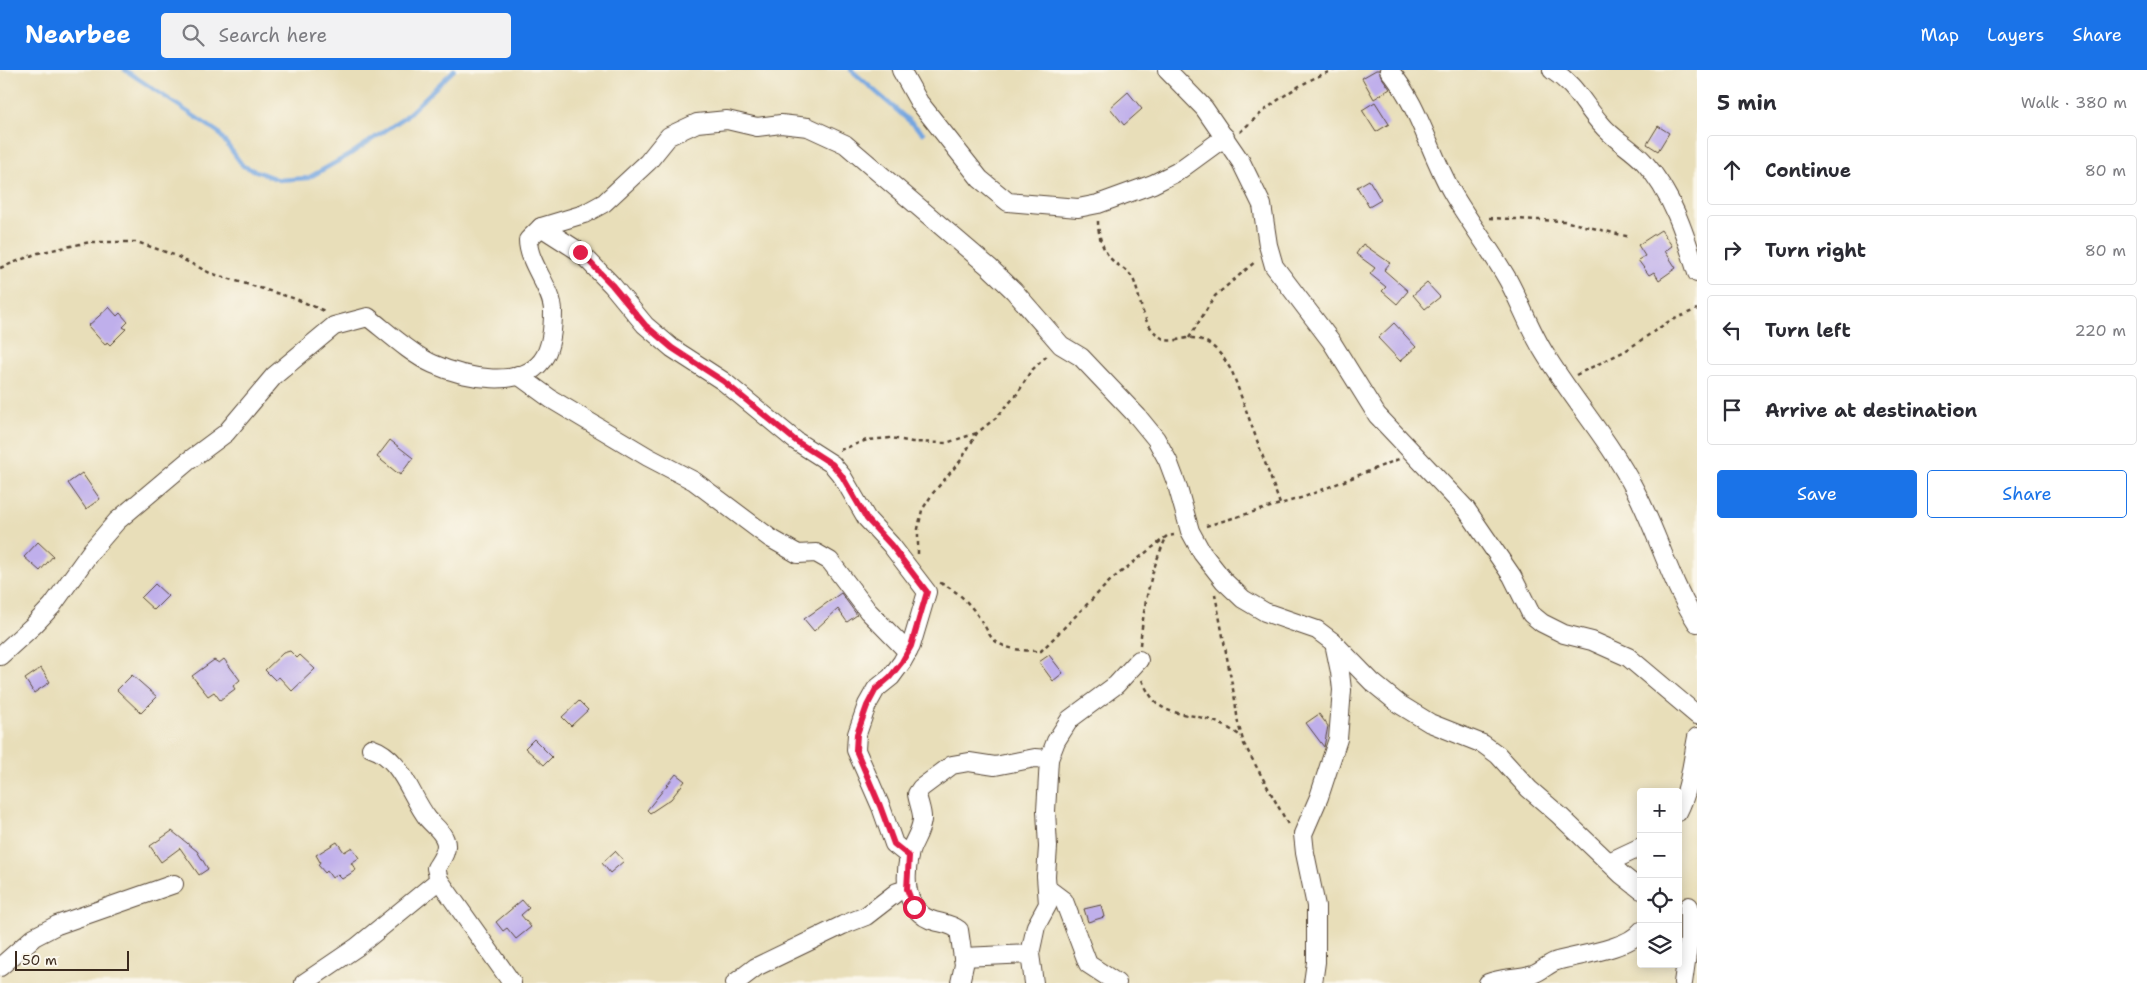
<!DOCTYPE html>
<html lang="en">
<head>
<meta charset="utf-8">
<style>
	body { margin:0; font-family:"Shantell Sans",sans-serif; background:#f2f2f3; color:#2b2b33 }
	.controls { position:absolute; right:15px; bottom:15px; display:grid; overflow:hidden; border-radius:5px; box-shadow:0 2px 12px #0003 }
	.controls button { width:45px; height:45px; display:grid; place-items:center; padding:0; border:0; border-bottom:1px solid #e1e1e2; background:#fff; color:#2b2b33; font:25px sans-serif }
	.scale { position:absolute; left:15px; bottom:12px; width:114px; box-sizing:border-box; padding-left:5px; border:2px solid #3b2a1e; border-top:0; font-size:14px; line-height:18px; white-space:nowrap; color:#3b2a1e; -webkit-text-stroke:4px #fbf7ec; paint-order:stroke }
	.stop { position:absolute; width:15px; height:15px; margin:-11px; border:4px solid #e11d48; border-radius:50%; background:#fff }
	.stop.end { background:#e11d48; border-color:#fff; box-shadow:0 1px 5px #0008 }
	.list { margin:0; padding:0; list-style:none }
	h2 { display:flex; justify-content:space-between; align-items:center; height:65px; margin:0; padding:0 20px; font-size:21px }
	h2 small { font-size:16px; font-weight:400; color:#7c7c81 }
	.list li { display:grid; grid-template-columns:32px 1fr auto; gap:15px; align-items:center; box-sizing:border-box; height:70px; margin:0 10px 10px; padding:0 10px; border:1px solid #e1e1e2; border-radius:5px }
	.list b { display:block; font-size:19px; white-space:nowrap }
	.list em { font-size:16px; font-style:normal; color:#7c7c81 }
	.actions { display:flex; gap:10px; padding:15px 20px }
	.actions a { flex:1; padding:11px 0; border:1px solid #1a73e8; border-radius:5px; text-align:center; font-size:18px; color:#1a73e8 }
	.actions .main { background:#1a73e8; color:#fff }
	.icon { flex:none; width:28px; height:28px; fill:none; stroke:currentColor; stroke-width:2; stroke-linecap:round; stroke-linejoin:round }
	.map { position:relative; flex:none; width:1697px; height:913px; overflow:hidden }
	header { display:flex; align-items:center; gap:30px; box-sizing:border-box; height:70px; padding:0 25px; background:#1a73e8; color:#fff }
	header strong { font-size:24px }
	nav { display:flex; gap:28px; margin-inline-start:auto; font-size:18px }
	.search { width:350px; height:45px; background:#f2f2f3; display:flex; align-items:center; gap:12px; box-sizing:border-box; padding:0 18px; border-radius:5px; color:#7c7c81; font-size:19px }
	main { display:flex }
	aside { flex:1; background:#fff }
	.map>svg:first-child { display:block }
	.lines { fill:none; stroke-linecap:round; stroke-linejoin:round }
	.stream { stroke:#75a6e0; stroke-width:4.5 }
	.building { fill:#bfafeb }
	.minor-casing { stroke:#554535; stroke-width:20 }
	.path { stroke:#554535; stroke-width:2.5; stroke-dasharray:4 4; stroke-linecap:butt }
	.minor { stroke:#fff; stroke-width:18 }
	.route { stroke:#e11d48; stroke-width:6 }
</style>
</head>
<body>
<header>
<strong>Nearbee</strong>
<div class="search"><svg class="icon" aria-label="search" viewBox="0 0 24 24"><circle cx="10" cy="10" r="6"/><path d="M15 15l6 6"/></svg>Search here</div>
<nav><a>Map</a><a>Layers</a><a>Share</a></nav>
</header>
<main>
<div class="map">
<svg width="1697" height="913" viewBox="0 0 1697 913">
	<rect width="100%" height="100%" fill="#fbf7ec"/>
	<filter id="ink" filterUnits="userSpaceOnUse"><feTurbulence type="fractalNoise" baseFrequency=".02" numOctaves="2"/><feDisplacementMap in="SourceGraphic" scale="10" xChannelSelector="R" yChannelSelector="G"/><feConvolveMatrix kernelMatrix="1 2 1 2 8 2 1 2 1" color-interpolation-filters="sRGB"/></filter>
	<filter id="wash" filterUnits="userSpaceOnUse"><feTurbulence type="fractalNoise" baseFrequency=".0096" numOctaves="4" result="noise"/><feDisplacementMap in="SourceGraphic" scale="20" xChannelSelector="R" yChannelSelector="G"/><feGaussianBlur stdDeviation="1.12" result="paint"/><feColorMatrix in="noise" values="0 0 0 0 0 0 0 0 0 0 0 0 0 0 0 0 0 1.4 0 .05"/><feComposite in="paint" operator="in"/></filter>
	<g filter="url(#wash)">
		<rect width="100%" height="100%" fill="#e8deb9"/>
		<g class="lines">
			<g class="stream">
				<polyline points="125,0 218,62 243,96 279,110 308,108 349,85 404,48 454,0"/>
				<polyline points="851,0 923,63"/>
			</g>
		</g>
		<g id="blocks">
			<g class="building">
				<polygon points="1376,0 1379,0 1381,6 1390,19 1374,29 1362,8"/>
				<polygon points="1128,22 1142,39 1124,55 1110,38"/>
				<polygon points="1375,32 1389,54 1376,62 1362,40"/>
				<polygon points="1658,56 1669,63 1658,81 1647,74"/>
				<polygon points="1369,110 1381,130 1369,137 1357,117"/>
				<polygon points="1661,160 1672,176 1665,181 1676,198 1659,210 1654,202 1649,205 1638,190 1645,186 1638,175"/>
				<polygon points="1363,174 1390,193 1384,200 1408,221 1397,234 1382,221 1386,217 1370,204 1375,198 1356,184"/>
				<polygon points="1427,213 1440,227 1425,239 1413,225"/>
				<polygon points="109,237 117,246 120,243 128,252 123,257 126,259 110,275 107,272 105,275 88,256"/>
				<polygon points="1394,253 1416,277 1400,291 1378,268"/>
				<polygon points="390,370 413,388 400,405 377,387"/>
				<polygon points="82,403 100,429 86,439 68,413"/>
				<polygon points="38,472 53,486 40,501 24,487"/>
				<polygon points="155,514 168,526 154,540 141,528"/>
				<polygon points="841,523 857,545 847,552 838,539 814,561 804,549"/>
				<polygon points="290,581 297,588 300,585 315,599 292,621 279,607 275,610 265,600 283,583"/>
				<polygon points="1049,585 1063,603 1053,611 1039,592"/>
				<polygon points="224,589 240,610 233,616 235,619 220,630 214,622 208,626 192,606 214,590 219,593"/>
				<polygon points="41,598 50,612 34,623 25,609"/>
				<polygon points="132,605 157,627 141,643 117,620"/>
				<polygon points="579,631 588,640 571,656 562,647"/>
				<polygon points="1319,644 1328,656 1324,677 1306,653"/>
				<polygon points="534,669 552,687 544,695 525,678"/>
				<polygon points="676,704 685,711 671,729 650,743 647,740"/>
				<polygon points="172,761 197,781 208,799 199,805 180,778 161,792 150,776"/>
				<polygon points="337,772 344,782 352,777 359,788 351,793 356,800 342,809 337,804 332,808 327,801 325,803 318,795 320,792 316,785"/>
				<polygon points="615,781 624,791 610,803 602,793"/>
				<polygon points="522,830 529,838 521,845 531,857 516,869 507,858 503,861 496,852"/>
				<polygon points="1101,835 1104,847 1088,852 1084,839"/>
			</g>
		</g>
	</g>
	<g filter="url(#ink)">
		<use href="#blocks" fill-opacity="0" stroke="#554535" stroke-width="1"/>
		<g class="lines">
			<defs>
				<g id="minor">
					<polyline points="901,0 919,32 980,109 1008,132 1078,138 1098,134 1153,114 1177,102 1225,67"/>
					<polyline points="1167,0 1204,38 1241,92 1262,135 1268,175 1274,196 1331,271 1377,345 1466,439 1512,506 1531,544 1542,553 1564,564 1592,571 1628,587 1697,645"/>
					<path d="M1389,0C1420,36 1429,83 1453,124C1470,153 1491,180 1508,210C1521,234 1530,260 1545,284C1573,330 1610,371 1635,420C1658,463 1670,512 1697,553"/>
					<path d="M1552,0C1576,15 1583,34 1601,54C1613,69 1631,78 1644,92C1672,123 1685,164 1697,203"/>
					<polyline points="541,157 580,182 612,215 645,255 672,278 723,311 796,371 832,394 842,406 867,449 891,475 927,522 911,576 902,592 891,607 876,619 867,635 857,664 856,680 881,737 894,774 909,786"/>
					<polyline points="518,305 551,329 648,387 694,411 770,468 798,484 816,483 830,491 868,541 908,582"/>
					<path d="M0,586L34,555L52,536L92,480L117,451L187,392L226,363L274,306L334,256L368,247C386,261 412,285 433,294C462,307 525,322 545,286C552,273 553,255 553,241C553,219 528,194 528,170L541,157L584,144L604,133L648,92L669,66L697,53L727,50L757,57L781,54L808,57L845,74L989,197L1014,221L1061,275L1081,287L1138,347L1156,369L1168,391L1177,415L1190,461L1202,483L1224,511L1243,529L1265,542L1317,560L1333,572L1372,612L1399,634L1430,653L1483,674L1498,685L1529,719L1559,745L1622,805L1641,820"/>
					<path d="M371,678C402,688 410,726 428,749C434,756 442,761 445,770C449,780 441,790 436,798L439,810L512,913"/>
					<path d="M1678,742C1690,719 1692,692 1697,667"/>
					<polyline points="1609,792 1641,777"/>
					<polyline points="1048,819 1064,831 1088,894 1117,913"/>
					<polyline points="963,887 1030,884"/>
					<polyline points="0,897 34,867 57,855 174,814"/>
					<polyline points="304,913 357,877 439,810"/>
					<polyline points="735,913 756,897 843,855 866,846 897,822 907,819"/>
					<path d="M960,913L964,895L959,860C948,851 931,854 921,844C905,830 905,806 909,786C911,773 920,766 922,750C923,742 918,732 917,724L921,718L952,695L969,692L995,696L1035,688L1049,689"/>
					<polyline points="1034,913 1030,884 1036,856 1048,834 1046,806 1048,777 1046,741 1049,689 1056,671 1070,649 1116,615 1139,590"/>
					<polyline points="1313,913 1316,892 1316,836 1305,783 1303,764 1319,727 1338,669 1342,620 1340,602 1334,573"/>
					<path d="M1488,913C1503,907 1518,909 1533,904C1542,901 1549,893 1557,891C1578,885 1628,879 1641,861"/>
					<polyline points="1683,913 1689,870 1689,836"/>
				</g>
			</defs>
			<use href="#minor" class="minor-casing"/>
			<g class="path">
				<path d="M1240,62C1268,36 1297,13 1334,0"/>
				<polyline points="1489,148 1564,151 1630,167"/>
				<path d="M1098,151C1098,164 1102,180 1112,190C1119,197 1130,201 1134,211C1142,232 1141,255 1162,268C1169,273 1180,269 1188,268C1210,266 1225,288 1233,304L1280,434"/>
				<polyline points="0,198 38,183 90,172 137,172 174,185 210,203 296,229 327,242"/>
				<polyline points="1189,268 1215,226 1256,191"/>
				<polyline points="1576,305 1625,281 1668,252 1697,239"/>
				<polyline points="840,380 867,370 891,368 912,372 946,373 977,363"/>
				<polyline points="1206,456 1304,427 1399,389"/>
				<polyline points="918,484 918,459 922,440 933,423 961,390 977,363 997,347 1018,323 1030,302 1049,284"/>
				<path d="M940,513C958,520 972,536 982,552C986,557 988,564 993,569C1004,580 1026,581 1041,581L1111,510L1167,466L1174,465"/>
				<polyline points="1215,524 1235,630 1238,653 1244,674 1289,756"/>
				<path d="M1140,575C1144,536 1149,504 1166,468"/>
				<path d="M1142,610C1160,651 1179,639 1213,651C1223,654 1233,661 1241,666"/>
			</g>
			<use href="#minor" class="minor"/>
		</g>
	</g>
	<g class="lines" filter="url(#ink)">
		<polyline class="route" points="580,182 612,215 645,255 672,278 723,311 796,371 832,394 842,406 867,449 891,475 927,522 911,576 902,592 890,607 876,619 867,636 857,664 856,680 880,736 894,774 909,786 907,819 914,837"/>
	</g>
</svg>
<div class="controls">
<button>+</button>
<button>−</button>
<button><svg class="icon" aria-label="locate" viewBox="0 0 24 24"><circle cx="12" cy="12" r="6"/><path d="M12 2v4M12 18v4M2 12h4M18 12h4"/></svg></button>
<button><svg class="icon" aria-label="layers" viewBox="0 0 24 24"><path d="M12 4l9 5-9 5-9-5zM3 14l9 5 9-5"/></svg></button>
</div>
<div class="scale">50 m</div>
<div class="stop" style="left:914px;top:837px"></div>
<div class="stop end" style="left:580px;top:182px"></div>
</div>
<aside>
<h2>5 min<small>Walk · 380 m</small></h2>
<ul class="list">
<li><svg class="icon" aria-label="ahead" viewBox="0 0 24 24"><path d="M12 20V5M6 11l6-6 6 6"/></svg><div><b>Continue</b></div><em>80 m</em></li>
<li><svg class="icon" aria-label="right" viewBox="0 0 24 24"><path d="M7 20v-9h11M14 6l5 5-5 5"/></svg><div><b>Turn right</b></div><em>80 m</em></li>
<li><svg class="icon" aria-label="left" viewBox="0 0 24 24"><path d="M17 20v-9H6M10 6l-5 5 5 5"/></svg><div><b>Turn left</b></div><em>220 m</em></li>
<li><svg class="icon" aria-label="arrive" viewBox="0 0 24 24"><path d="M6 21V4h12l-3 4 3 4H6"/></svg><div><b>Arrive at destination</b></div></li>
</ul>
<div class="actions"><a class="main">Save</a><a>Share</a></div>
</aside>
</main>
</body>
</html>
